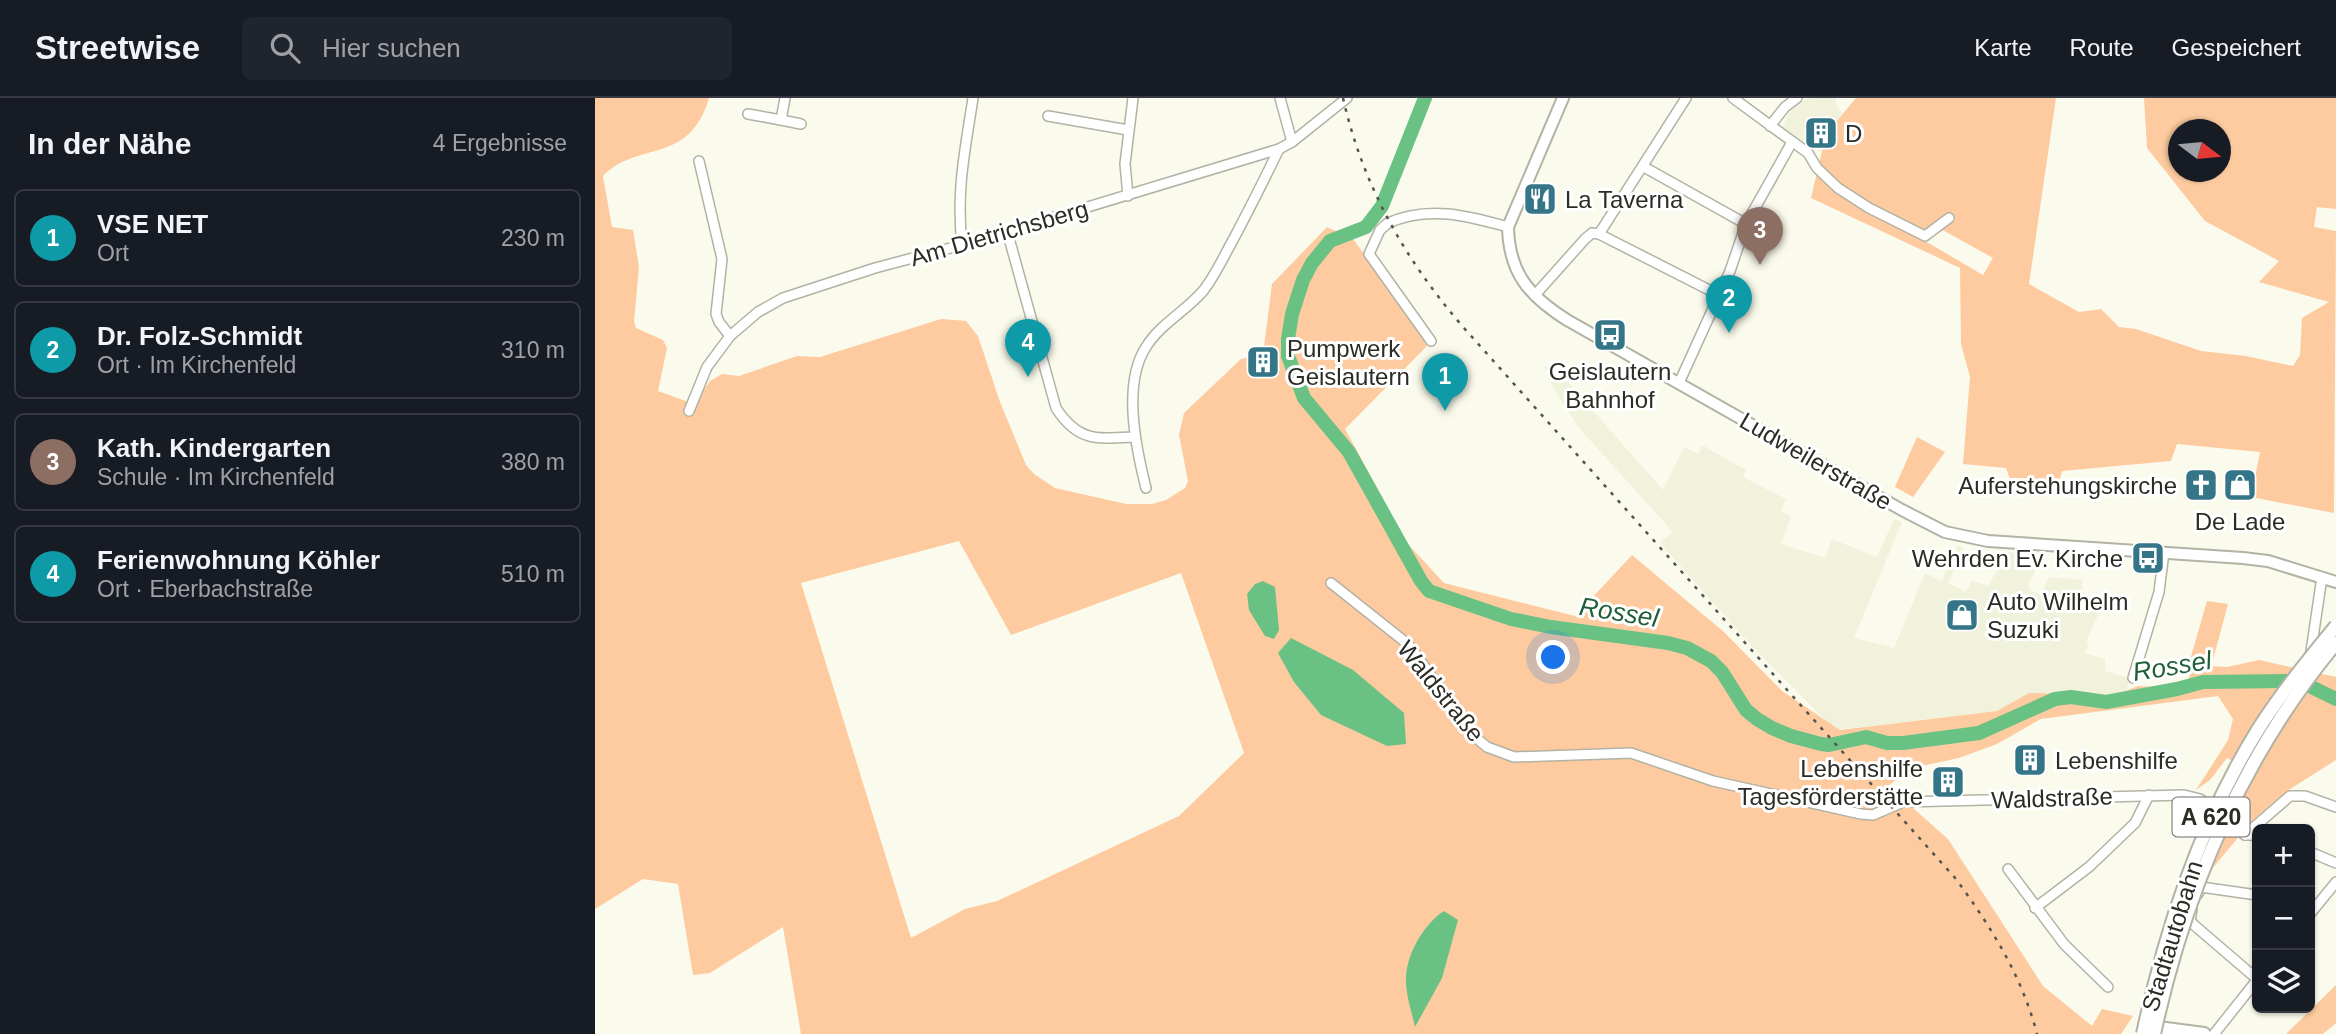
<!DOCTYPE html>
<html lang="de">
<head>
<meta charset="utf-8">
<style>
	body { margin:0; font-family:Helvetica,sans-serif; background:#20242c; color:#f1f3f6 }
	.controls { position:absolute; right:21px; bottom:21px; display:grid; overflow:hidden; border-radius:10px; box-shadow:0 2px 5px #0004 }
	.controls button { width:63px; height:63px; display:grid; place-items:center; padding:0; border:0; border-bottom:2px solid #363941; background:#171b24; color:#f1f3f6; font:35px sans-serif }
	.compass { position:absolute; left:1573px; top:21px; width:63px; height:63px; border-radius:50%; background:#171b24; box-shadow:0 2px 5px #0004; rotate:106deg }
	.you { position:absolute; left:959px; top:560px; width:24px; height:24px; margin:-18px; border:5px solid #fff; border-radius:50%; background:#1a73e8; box-shadow:0 0 0 10px #1a73e833 }
	.badge { display:grid; place-items:center; width:46px; height:46px; border-radius:50%; background:#347588; color:#fff; font-size:23px; font-weight:700 }
	.pin { position:absolute; translate:-50% -58px; filter:drop-shadow(0 2px 4px #0008) }
	.pin::after { content:''; position:absolute; top:37px; width:24px; height:21px; background:inherit; clip-path:polygon(0 0,100% 0,50% 100%) }
	.list { margin:0; padding:0; list-style:none }
	h2 { display:flex; justify-content:space-between; align-items:center; height:91px; margin:0; padding:0 28px; font-size:30px }
	h2 small { font-size:23px; font-weight:400; color:#9ea1a6 }
	.list li { display:grid; grid-template-columns:46px 1fr auto; gap:21px; align-items:center; box-sizing:border-box; height:98px; margin:0 14px 14px; padding:0 14px; border:2px solid #363941; border-radius:10px }
	.list b { display:block; font-size:26px; white-space:nowrap }
	.list p { margin:0; font-size:23px; white-space:nowrap; color:#9ea1a6 }
	.list em { font-size:23px; font-style:normal; color:#9ea1a6 }
	.icon { flex:none; width:38px; height:38px; fill:none; stroke:currentColor; stroke-width:2; stroke-linecap:round; stroke-linejoin:round }
	.map { position:relative; flex:none; width:1741px; height:936px; overflow:hidden }
	header { display:flex; align-items:center; gap:42px; box-sizing:border-box; height:98px; padding:0 35px; background:#171b24; border-bottom:2px solid #363941 }
	header strong { font-size:33px }
	nav { display:flex; gap:38px; margin-inline-start:auto; font-size:24px }
	.search { width:490px; height:63px; background:#20242c; display:flex; align-items:center; gap:18px; box-sizing:border-box; padding:0 24px; border-radius:10px; color:#9ea1a6; font-size:26px }
	main { display:flex }
	aside { flex:1; background:#171b24 }
	.map>svg:first-child { display:block }
	.built { fill:#f1f2dc }
	.green { fill:#fdcb9f; fill-rule:evenodd }
	.water { fill:#6ac184 }
	.lines { fill:none; stroke-linecap:round; stroke-linejoin:round }
	.river { stroke:#6ac184; stroke-width:14 }
	.minor-casing { stroke:#b2b2a5; stroke-width:12 }
	.major-casing { stroke:#b2b2a5; stroke-width:14 }
	.highway-casing { stroke:#b2b2a5; stroke-width:16 }
	.minor { stroke:#fff; stroke-width:9 }
	.major { stroke:#fff; stroke-width:10 }
	.highway { stroke:#fff; stroke-width:12 }
	.rail { stroke:#54554e; stroke-width:2.5; stroke-dasharray:3.5 7; stroke-linecap:butt }
	.highway-bridge-casing { stroke:#b2b2a5; stroke-width:16; stroke-linecap:butt }
	.highway-bridge { stroke:#fff; stroke-width:12 }
	.labels { text-anchor:middle; dominant-baseline:central; stroke-width:6; stroke-linejoin:round; paint-order:stroke }
	.shield { fill:#fff; stroke:#6b6b67; stroke-width:2 }
	.shield-label { font-size:23px; font-weight:bold; fill:#2b2c26 }
	.poi-label { font-size:24px; fill:#2b2c26; stroke:#fff; text-anchor:start }
	.street-label { font-size:24px; fill:#2b2c26; stroke:#fff }
	.water-label { font-size:26px; font-style:italic; fill:#205e37; stroke:#fff }
</style>
</head>
<body>
<header>
<strong>Streetwise</strong>
<div class="search"><svg class="icon" aria-label="search" viewBox="0 0 24 24"><circle cx="10" cy="10" r="6"/><path d="M15 15l6 6"/></svg>Hier suchen</div>
<nav><a>Karte</a><a>Route</a><a>Gespeichert</a></nav>
</header>
<main>
<aside>
<h2>In der Nähe<small>4 Ergebnisse</small></h2>
<ul class="list">
<li><span class="badge" style="background:#0f9aa8">1</span><div><b>VSE NET</b><p>Ort</p></div><em>230 m</em></li>
<li><span class="badge" style="background:#0f9aa8">2</span><div><b>Dr. Folz-Schmidt</b><p>Ort · Im Kirchenfeld</p></div><em>310 m</em></li>
<li><span class="badge" style="background:#8d6e63">3</span><div><b>Kath. Kindergarten</b><p>Schule · Im Kirchenfeld</p></div><em>380 m</em></li>
<li><span class="badge" style="background:#0f9aa8">4</span><div><b>Ferienwohnung Köhler</b><p>Ort · Eberbachstraße</p></div><em>510 m</em></li>
</ul>
</aside>
<div class="map">
<svg width="1741" height="936" viewBox="0 0 1741 936">
	<rect width="100%" height="100%" fill="#fbfbed"/>
	<g class="built">
		<polygon points="1215,0 1240,0 1243,11 1248,15 1231,36 1227,55 1189,32 1188,28 1194,15 1204,5"/>
		<polygon points="956,265 1068,392 1089,349 1103,356 1107,347 1151,372 1148,379 1191,401 1186,413 1196,419 1186,446 1230,460 1237,441 1282,459 1299,421 1307,424 1259,540 1299,550 1330,475 1347,483 1362,448 1369,450 1353,485 1371,494 1377,482 1393,488 1403,471 1404,453 1442,457 1440,473 1434,485 1435,492 1446,497 1454,479 1488,482 1486,494 1509,504 1491,544 1494,546 1490,555 1510,561 1510,573 1535,580 1532,592 1521,597 1435,595 1402,613 1240,632 1155,546 1065,445 1078,434 984,330 960,293 949,269"/>
	</g>
	<g class="green">
		<path d="M0,0H114C94,68 43,42 8,78L17,129L38,132L44,169L39,223L41,230L68,242L72,250L63,293L99,306L115,283L127,276L144,278L202,258L225,259L346,221L371,223L383,238L405,304L431,367L439,376L460,390L531,406H557L571,402L590,390L593,383L584,337L589,315L646,261L668,256L677,186L732,129L758,141L800,197L832,248L750,331L812,445L849,485L980,518L1037,457L1129,534L1187,593L1245,632L1402,613L1434,595L1521,597L1543,588L1583,590L1592,586L1598,567L1632,569L1664,562L1741,579V662L1692,693L1656,724L1612,777L1660,674L1632,660L1615,682L1601,692L1633,642L1638,621L1623,598L1446,621L1402,646L1364,660L1317,670L1293,688L1353,741L1448,888L1497,928L1507,911L1538,918L1526,936H206L188,829L115,875L98,877L83,786L48,781L0,811ZM364,443L416,537L586,475L649,655L584,718L402,803L370,811L316,840L206,485Z"/>
		<path d="M1261,0H1461L1434,186L1484,214L1506,211L1524,229L1541,231L1606,253L1651,258L1698,268L1705,257L1707,220L1734,204L1664,184L1684,163L1610,123L1552,50L1549,0H1741V111L1722,109L1719,129L1741,133L1739,415L1656,399L1665,354L1582,346L1576,363L1467,373L1463,388L1416,384L1411,370L1368,366L1375,279L1366,246L1365,170L1216,100L1231,36ZM1584,32H1626V74H1584ZM1344,130L1398,160L1388,177L1330,143Z"/>
		<polygon points="1322,339 1350,354 1318,399 1300,389"/>
		<polygon points="1612,503 1633,506 1618,562 1595,562"/>
		<polygon points="1741,887 1741,925 1728,936 1691,936"/>
	</g>
	<g class="water">
		<polygon points="668,483 680,489 684,532 679,541 670,538 654,512 652,496 660,486"/>
		<polygon points="696,540 758,572 809,615 811,646 792,648 726,617 699,584 683,555"/>
		<path d="M849,813L863,822L847,880L820,929C817,914 810,895 811,879C812,855 829,826 849,813Z"/>
	</g>
	<g class="lines">
		<polyline class="river" points="830,0 787,108 771,129 735,143 717,165 708,182 697,216 693,241 693,258 709,300 754,354 826,483 834,493 916,521 956,529 1073,545 1092,550 1116,563 1127,574 1151,612 1162,621 1177,630 1196,638 1226,646 1234,647 1271,639 1292,645 1308,645 1384,635 1460,601 1476,599 1511,604 1582,591 1608,584 1704,583 1741,601"/>
		<defs>
			<g id="minor">
				<polyline points="685,0 697,44"/>
				<polyline points="1138,0 1213,55 1222,70 1243,90 1274,110 1330,138 1354,120"/>
				<polyline points="153,16 186,22 190,0"/>
				<polyline points="453,18 533,32"/>
				<polyline points="186,22 206,26"/>
				<polyline points="1175,28 1190,9 1202,0"/>
				<polyline points="104,63 127,161 121,216 124,224 135,238"/>
				<polyline points="1049,69 1151,126"/>
				<polyline points="533,98 530,66 538,0"/>
				<polyline points="793,125 785,132 774,156 836,243"/>
				<path d="M793,125C834,107 873,118 913,129"/>
				<path d="M412,133L461,310C483,344 502,341 539,339"/>
				<polyline points="1004,136 1124,197"/>
				<path d="M367,147C361,92 370,53 378,0"/>
				<polyline points="940,197 990,141 997,135 1004,136 1091,0"/>
				<polyline points="1084,285 1135,173 1151,126 1197,44"/>
				<polyline points="94,313 112,269 135,238 163,214 188,200 280,170 367,147 684,51 697,44 752,0"/>
				<path d="M551,390C541,350 527,286 551,249C565,226 591,213 608,193C620,178 629,158 638,142C654,112 669,82 684,51"/>
				<polyline points="736,485 814,547 879,638 892,649 919,659 1036,655 1118,683 1266,716 1278,717 1308,704 1589,697 1605,701 1650,737 1662,737"/>
				<polyline points="1715,560 1727,479"/>
				<polyline points="1538,580 1564,494 1569,454"/>
				<polyline points="1650,737 1695,698 1710,698 1741,709"/>
				<polyline points="1715,754 1741,765"/>
				<polyline points="1413,771 1469,846 1513,889"/>
				<polyline points="1603,796 1606,789 1662,797"/>
				<polyline points="1440,810 1494,769 1540,725 1554,697"/>
				<polyline points="1597,812 1595,822 1599,827 1662,881"/>
				<polyline points="1715,816 1741,784"/>
				<polyline points="1619,936 1662,882"/>
			</g>
			<path id="major" d="M968,0L913,129C914,175 934,198 972,222L1307,412L1350,434L1393,443L1648,460L1673,463L1741,484"/>
			<polyline id="highway" points="1551,933 1563,930 1609,936"/>
		</defs>
		<use href="#minor" class="minor-casing"/>
		<use href="#major" class="major-casing"/>
		<use href="#highway" class="highway-casing"/>
		<use href="#minor" class="minor"/>
		<use href="#major" class="major"/>
		<use href="#highway" class="highway"/>
		<path class="rail" d="M748,0C768,88 810,162 869,230L1361,781C1396,829 1427,878 1442,936"/>
		<defs>
			<g id="highway-bridge">
				<path d="M1548,936C1571,829 1606,723 1664,630C1687,594 1714,561 1741,528"/>
				<path d="M1559,936C1590,793 1646,659 1741,545"/>
			</g>
		</defs>
		<use href="#highway-bridge" class="highway-bridge-casing"/>
		<use href="#highway-bridge" class="highway-bridge"/>
	</g>
	<defs>
		<symbol id="building-square" viewBox="-11 -11 22 22"><rect x="-9" y="-9" width="18" height="18" rx="4" fill="#347588" stroke="#fff"/><path d="M-4-6H4V6H1V3H-1V6H-4ZM-2.5-4.3h1.7v1.8h-1.7ZM.8-4.3h1.7v1.8H.8ZM-2.5-1h1.7V.8h-1.7ZM.8-1h1.7V.8H.8Z" fill="#fff"/></symbol>
		<symbol id="restaurant-square" viewBox="-11 -11 22 22"><rect x="-9" y="-9" width="18" height="18" rx="4" fill="#347588" stroke="#fff"/><path d="M-5-6h1v4h1v-4h1v4h1v-4h1v5L-1.5 .5V6h-2V.5L-5-1ZM5-6V6H3V1.5H1.5Q1.5-4 5-6Z" fill="#fff"/></symbol>
		<symbol id="bus-square" viewBox="-11 -11 22 22"><rect x="-9" y="-9" width="18" height="18" rx="4" fill="#347588" stroke="#fff"/><path d="M-5-6H5V4H4V6H2V4H-2V6H-4V4H-5ZM-3.5-4V0h7V-4ZM-3.5 1.2v1.5H-2V1.2ZM2 1.2v1.5H3.5V1.2Z" fill="#fff"/></symbol>
		<symbol id="church-square" viewBox="-11 -11 22 22"><rect x="-9" y="-9" width="18" height="18" rx="4" fill="#347588" stroke="#fff"/><path d="M-1.2-6h2.4v3.5h3.3v2.4h-3.3V6h-2.4V-.1h-3.3v-2.4h3.3Z" fill="#fff"/></symbol>
		<symbol id="shop-square" viewBox="-11 -11 22 22"><rect x="-9" y="-9" width="18" height="18" rx="4" fill="#347588" stroke="#fff"/><path d="M-5-2.5h2.3a2.7 3.5 0 0 1 5.4 0H5L5.5 6h-11ZM-1.5-2.5h3a1.5 2.3 0 0 0-3 0Z" fill="#fff"/></symbol>
	</defs>
	<g fill-rule="evenodd">
		<use href="#building-square" x="1207" y="16" width="38" height="38"/>
		<use href="#restaurant-square" x="926" y="82" width="38" height="38"/>
		<use href="#bus-square" x="996" y="218" width="38" height="38"/>
		<use href="#building-square" x="649" y="245" width="38" height="38"/>
		<use href="#church-square" x="1587" y="368" width="38" height="38"/>
		<use href="#shop-square" x="1626" y="368" width="38" height="38"/>
		<use href="#bus-square" x="1534" y="441" width="38" height="38"/>
		<use href="#shop-square" x="1348" y="498" width="38" height="38"/>
		<use href="#building-square" x="1416" y="643" width="38" height="38"/>
		<use href="#building-square" x="1334" y="665" width="38" height="38"/>
	</g>
	<g class="labels">
		<rect class="shield" x="1577.5" y="699.5" width="77" height="39" rx="5"/>
		<g class="shield-label">
			<text x="1616" y="719">A 620</text>
		</g>
		<g class="poi-label">
			<text x="1250" y="35">D</text>
			<text x="970" y="101">La Taverna</text>
			<text x="692" y="250">Pumpwerk<tspan x="692" dy="28">Geislautern</tspan></text>
			<text x="1015" y="273" text-anchor="middle">Geislautern<tspan x="1015" dy="28">Bahnhof</tspan></text>
			<text x="1582" y="387" text-anchor="end">Auferstehungskirche</text>
			<text x="1645" y="423" text-anchor="middle">De Lade</text>
			<text x="1528" y="460" text-anchor="end">Wehrden Ev. Kirche</text>
			<text x="1392" y="503">Auto Wilhelm<tspan x="1392" dy="28">Suzuki</tspan></text>
			<text x="1460" y="662">Lebenshilfe</text>
			<text x="1328" y="670" text-anchor="end">Lebenshilfe<tspan x="1328" dy="28">Tagesförderstätte</tspan></text>
		</g>
		<g class="street-label">
			<text transform="translate(404 135) rotate(-16)">Am Dietrichsberg</text>
			<text transform="translate(1221 363) rotate(30)">Ludweilerstraße</text>
			<text transform="translate(846 593) rotate(51)">Waldstraße</text>
			<text transform="translate(1457 700) rotate(-2)">Waldstraße</text>
			<text transform="translate(1577 838) rotate(-73)">Stadtautobahn</text>
		</g>
		<g class="water-label">
			<text transform="translate(1024 514) rotate(9)">Rossel</text>
			<text transform="translate(1577 568) rotate(-9)">Rossel</text>
		</g>
	</g>
</svg>
<div class="controls">
<button>+</button>
<button>−</button>
<button><svg class="icon" aria-label="layers" viewBox="0 0 24 24"><path d="M12 4l9 5-9 5-9-5zM3 14l9 5 9-5"/></svg></button>
</div>
<svg class="compass" viewBox="-18 -18 36 36"><path d="M0-13l5 13h-10z" fill="#e53935"/><path d="M0 13l5-13h-10z" fill="#9ea1a6"/></svg>
<div class="you"></div>
<div class="pin badge" style="left:850px;top:313px;background:#0f9aa8">1</div>
<div class="pin badge" style="left:1134px;top:235px;background:#0f9aa8">2</div>
<div class="pin badge" style="left:1165px;top:167px;background:#8d6e63">3</div>
<div class="pin badge" style="left:433px;top:279px;background:#0f9aa8">4</div>
</div>
</main>
</body>
</html>
